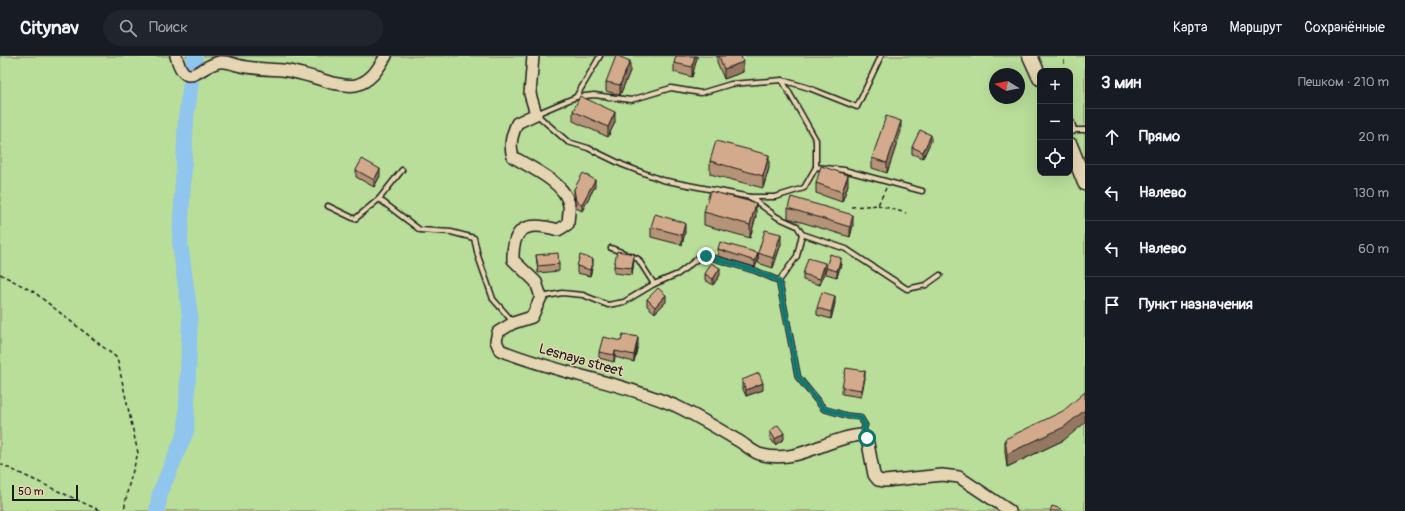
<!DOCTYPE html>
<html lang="ru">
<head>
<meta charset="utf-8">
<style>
	body { margin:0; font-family:Pangolin,sans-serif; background:#20242c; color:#f1f3f6 }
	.controls { position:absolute; right:12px; top:12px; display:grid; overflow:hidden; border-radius:8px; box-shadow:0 4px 16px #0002 }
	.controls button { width:36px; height:36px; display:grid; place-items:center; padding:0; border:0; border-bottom:1px solid #363941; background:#171b24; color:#f1f3f6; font:20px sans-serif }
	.compass { position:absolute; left:989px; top:12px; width:36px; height:36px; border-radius:50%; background:#171b24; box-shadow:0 4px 16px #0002; rotate:280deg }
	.scale { position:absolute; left:12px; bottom:10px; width:66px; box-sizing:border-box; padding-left:4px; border:2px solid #1c1c1c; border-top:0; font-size:11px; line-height:14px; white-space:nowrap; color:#1c1c1c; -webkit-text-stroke:3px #e6d5b2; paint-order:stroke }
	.stop { position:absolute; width:12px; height:12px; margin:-9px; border:3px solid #0f766e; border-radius:50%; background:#fff }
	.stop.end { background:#0f766e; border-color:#fff; box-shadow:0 1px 4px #0008 }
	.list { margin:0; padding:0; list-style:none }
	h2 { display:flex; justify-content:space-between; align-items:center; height:52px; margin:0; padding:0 16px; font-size:17px }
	h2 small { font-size:13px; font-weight:400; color:#9ea1a6 }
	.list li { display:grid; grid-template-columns:26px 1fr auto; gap:12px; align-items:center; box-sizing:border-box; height:56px; padding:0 16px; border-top:1px solid #363941 }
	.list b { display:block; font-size:15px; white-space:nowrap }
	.list em { font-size:13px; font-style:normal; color:#9ea1a6 }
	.icon { flex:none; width:22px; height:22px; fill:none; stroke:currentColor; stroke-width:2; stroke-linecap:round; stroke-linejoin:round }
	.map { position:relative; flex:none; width:1085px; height:455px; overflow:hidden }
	header { display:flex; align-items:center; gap:24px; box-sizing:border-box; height:56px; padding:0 20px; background:#171b24; border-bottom:1px solid #363941 }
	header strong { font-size:19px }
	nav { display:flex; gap:22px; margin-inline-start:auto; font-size:14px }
	.search { width:280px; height:36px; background:#20242c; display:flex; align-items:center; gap:10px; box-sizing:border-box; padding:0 14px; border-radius:22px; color:#9ea1a6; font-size:15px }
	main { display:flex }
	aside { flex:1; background:#171b24 }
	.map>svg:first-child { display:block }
	.green { fill:#b8de9a; stroke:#6a7d5b; fill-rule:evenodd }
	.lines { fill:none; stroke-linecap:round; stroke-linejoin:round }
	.river { stroke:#90c5ee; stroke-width:16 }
	.lane-casing { stroke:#1c1c1c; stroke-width:7 }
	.street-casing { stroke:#1c1c1c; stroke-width:11 }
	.secondary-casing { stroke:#1c1c1c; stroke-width:14 }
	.highway-casing { stroke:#1c1c1c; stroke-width:17 }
	.path { stroke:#1c1c1c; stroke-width:1.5; stroke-dasharray:4 3; stroke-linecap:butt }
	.lane { stroke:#e6d5b2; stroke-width:4 }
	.street { stroke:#e6d5b2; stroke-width:8 }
	.secondary { stroke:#e6d5b2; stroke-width:11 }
	.highway { stroke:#e6d5b2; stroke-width:14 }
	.wall { fill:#b59378; stroke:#1c1c1c }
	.shaded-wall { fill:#947862; stroke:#1c1c1c }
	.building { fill:#d3ab8c; stroke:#1c1c1c }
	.route { stroke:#0f766e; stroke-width:5 }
	.labels { text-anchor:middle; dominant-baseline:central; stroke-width:3; stroke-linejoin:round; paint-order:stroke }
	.street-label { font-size:14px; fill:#1c1c1c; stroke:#e6d5b2 }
</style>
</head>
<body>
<header>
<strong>Citynav</strong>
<div class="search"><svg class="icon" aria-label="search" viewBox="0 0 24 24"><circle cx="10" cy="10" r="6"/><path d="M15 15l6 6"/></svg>Поиск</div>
<nav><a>Карта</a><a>Маршрут</a><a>Сохранённые</a></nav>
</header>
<main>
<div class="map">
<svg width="1085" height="455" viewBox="0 0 1085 455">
	<rect width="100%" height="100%" fill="#e7d0ad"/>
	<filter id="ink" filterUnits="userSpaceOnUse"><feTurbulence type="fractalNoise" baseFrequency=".025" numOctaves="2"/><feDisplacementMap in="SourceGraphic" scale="8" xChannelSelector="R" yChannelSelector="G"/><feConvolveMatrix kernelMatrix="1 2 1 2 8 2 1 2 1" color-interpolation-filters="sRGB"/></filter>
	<g filter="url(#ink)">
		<path class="green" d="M0,0H1085V455H0ZM1040,15H1070V117H1040ZM995,18H1019V42H995Z"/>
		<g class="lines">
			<g class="river">
				<polyline points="193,11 195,0"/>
				<polyline points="157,455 160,437 186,375 190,260 180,187 186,62 191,27"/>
			</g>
			<defs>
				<g id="lane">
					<polyline points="576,41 600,0"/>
					<polyline points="1070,74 1085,74"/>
					<polyline points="816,111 844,114 922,135"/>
					<polyline points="402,114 379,143 420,174 451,176 474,182 478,200 493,243 513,266"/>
					<polyline points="751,141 775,141 804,132 816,111 816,84 782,24"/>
					<polyline points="328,150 355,163 379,143"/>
					<polyline points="802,178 846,193 907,233 926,229 940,219"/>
					<polyline points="611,192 624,197"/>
					<polyline points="630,199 638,203 654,228 678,218 701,200 706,200 756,215 779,225 798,321 824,353 848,360 860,361 865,369 862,379"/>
					<polyline points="779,225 797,200 802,178 797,170 777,161 750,141 662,124 623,109 588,92 568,86 536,58 576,41 594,39 631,44 671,32 701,37 731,28 782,24 809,32 857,51 881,0"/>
					<polyline points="542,241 562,237 583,239 608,249 624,246 654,228"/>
				</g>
				<polyline id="street" points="1070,67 1072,74"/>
				<g id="secondary">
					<path d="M176,0C186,36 198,11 219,6C225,5 231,7 237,9C252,13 267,13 282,14C299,16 316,22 332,27C340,28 348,31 356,29C372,25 378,12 386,0"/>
					<path d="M533,0L530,38L536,58L517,67C512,79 509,88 513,101C530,111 566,127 569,149C570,154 568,162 568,168L558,174C528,165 512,170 513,204L536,226L541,241L532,261L513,267L498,276L496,285L500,294C557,317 619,326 676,350C697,360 717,372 737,384C745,388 754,398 763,399C799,408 828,381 862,379L867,382L874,419L878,424L885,425L942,419L959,421L1010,455"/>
				</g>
				<g id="highway">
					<polyline points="1030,0 1040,22"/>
					<polyline points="1070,89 1085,127"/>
				</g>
			</defs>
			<use href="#lane" class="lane-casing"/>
			<use href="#street" class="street-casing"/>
			<use href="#secondary" class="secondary-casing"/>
			<use href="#highway" class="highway-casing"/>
			<g class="path">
				<polyline points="1064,15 1064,0"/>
				<polyline points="878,149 906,157"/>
				<polyline points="851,151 878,149 886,132"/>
				<polyline points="0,218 34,236 117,302 138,397 128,432 124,455"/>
				<polyline points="0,408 101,455"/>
			</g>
			<use href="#lane" class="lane"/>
			<use href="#street" class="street"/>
			<use href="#secondary" class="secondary"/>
			<use href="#highway" class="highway"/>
		</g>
		<g class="wall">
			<polygon points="697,0 692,21 674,16 674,7"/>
			<polygon points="717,0 741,0 743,16 724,23 717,6"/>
			<polygon points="630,15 620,39 606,35 606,26"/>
			<polygon points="573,55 615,66 608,81 573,65"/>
			<polygon points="901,75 887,117 872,112 872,102"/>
			<polygon points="931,85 923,102 912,98 912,91"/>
			<polygon points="710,105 769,112 763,132 710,118"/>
			<polygon points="356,114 380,120 374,131 356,121"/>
			<polygon points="816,127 848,129 842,146 816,137"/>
			<polygon points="595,130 582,155 576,152 574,140 574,133"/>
			<polygon points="788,152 853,169 850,181 788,162"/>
			<polygon points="704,156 756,160 750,182 704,169"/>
			<polygon points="651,171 685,176 682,189 651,181"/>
			<polygon points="781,188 773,212 758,207 758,197"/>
			<polygon points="718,193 758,204 755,211 718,200"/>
			<polygon points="536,199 559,208 559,215 538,217"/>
			<polygon points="634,204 632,219 614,217 614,210"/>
			<polygon points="841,208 837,221 826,218 826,212"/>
			<polygon points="593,209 590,220 577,217 577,210"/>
			<polygon points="825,214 820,229 803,224 803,218"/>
			<polygon points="705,218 720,219 713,229 705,224"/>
			<polygon points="647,243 666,246 655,257 647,250"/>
			<polygon points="835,247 831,263 817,259 817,252"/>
			<polygon points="621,285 638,288 634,306 615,301 614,306 599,302 599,296"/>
			<polygon points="865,322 861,341 842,338 842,331"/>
			<polygon points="742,324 763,334 746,340 742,331"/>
			<polygon points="770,375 784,383 775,389 770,382"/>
			<polygon points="1005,383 1064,384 1007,411 1005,396"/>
		</g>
		<g class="shaded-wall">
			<polygon points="695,0 697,0 697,2 692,21 692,11"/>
			<polygon points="630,5 630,15 620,39 620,29"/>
			<polygon points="743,6 743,16 724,23 724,13"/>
			<polygon points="615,56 615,66 608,81 608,71"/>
			<polygon points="901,65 901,75 887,117 887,107"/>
			<polygon points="931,79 931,85 923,102 923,96"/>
			<polygon points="769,99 769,112 763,132 763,120"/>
			<polygon points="380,113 380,120 374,131 374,124"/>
			<polygon points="848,119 848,129 842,146 842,136"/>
			<polygon points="595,124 595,130 582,155 582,148"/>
			<polygon points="756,147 756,160 750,182 750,169"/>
			<polygon points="853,159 853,169 850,181 850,171"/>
			<polygon points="685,167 685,176 682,189 682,179"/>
			<polygon points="781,178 781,188 773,212 773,202"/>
			<polygon points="758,197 758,204 755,211 755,205"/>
			<polygon points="634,198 634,204 632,219 632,212"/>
			<polygon points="841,202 841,208 837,221 837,215"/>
			<polygon points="593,203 593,209 590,220 590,214"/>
			<polygon points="825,207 825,214 820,229 820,223"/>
			<polygon points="720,212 720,219 713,229 713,223"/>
			<polygon points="666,239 666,246 655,257 655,251"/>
			<polygon points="835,240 835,247 831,263 831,256"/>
			<polygon points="638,281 638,288 634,306 634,299"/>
			<polygon points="615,295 615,301 614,306 614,299"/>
			<polygon points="865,315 865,322 861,341 861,334"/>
			<polygon points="763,327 763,334 746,340 746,334"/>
			<polygon points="1085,354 1085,367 1064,384 1007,411 1007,398"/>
			<polygon points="784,377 784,383 775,389 775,383"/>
		</g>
		<g class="building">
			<polygon points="616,0 618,0 630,5 620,29 606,26"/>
			<polygon points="676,0 695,0 692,11 674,7"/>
			<polygon points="719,0 741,0 743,6 724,13"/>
			<polygon points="580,40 615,56 608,71 573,55"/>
			<polygon points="886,60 901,65 887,107 872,102"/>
			<polygon points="920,74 931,79 923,96 912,91"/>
			<polygon points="716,85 769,99 763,120 710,105"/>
			<polygon points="362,103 380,113 374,124 356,114"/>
			<polygon points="821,110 848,119 842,136 816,127"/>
			<polygon points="583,117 595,124 582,148 576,145 574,133"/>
			<polygon points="710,135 756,147 750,169 704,156"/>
			<polygon points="791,141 853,159 850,171 788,152"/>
			<polygon points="655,158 685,167 682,179 651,171"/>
			<polygon points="765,174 781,178 773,202 758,197"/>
			<polygon points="720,186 758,197 755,205 718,193"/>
			<polygon points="617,195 634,198 632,212 614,210"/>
			<polygon points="558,197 559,208 538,210 536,199"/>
			<polygon points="830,198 841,202 837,215 826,212"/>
			<polygon points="580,199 593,203 590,214 577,210"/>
			<polygon points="808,202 825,207 820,223 803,218"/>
			<polygon points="711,207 720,212 713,223 705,218"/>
			<polygon points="658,232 666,239 655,251 647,243"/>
			<polygon points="822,236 835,240 831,256 817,252"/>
			<polygon points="623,278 638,281 634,299 615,295 614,299 599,296 603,281 621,285"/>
			<polygon points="846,312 865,315 861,334 842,331"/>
			<polygon points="759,317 763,327 746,334 742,324"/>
			<polygon points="1085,336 1085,354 1064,371 1007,398 1005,383 1063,355"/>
			<polygon points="778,369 784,377 775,383 770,375"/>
			<polygon points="1052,450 1061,453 1061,455 1050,455"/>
		</g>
	</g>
	<g class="lines" filter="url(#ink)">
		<polyline class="route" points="706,200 756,215 779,225 798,321 824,353 848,360 860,361 865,369 862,379 867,382"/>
	</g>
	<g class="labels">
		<g class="street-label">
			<text transform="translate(581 304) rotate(16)">Lesnaya street</text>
		</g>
	</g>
</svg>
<div class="controls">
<button>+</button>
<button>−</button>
<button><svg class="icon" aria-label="locate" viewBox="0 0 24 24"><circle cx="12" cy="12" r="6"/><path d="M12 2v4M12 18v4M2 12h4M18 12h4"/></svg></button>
</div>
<svg class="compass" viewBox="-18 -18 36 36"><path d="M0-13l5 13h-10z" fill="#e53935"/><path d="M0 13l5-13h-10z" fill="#9ea1a6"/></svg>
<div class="scale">50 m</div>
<div class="stop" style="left:867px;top:382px"></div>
<div class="stop end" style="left:706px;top:200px"></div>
</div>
<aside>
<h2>3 мин<small>Пешком · 210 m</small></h2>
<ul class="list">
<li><svg class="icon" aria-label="ahead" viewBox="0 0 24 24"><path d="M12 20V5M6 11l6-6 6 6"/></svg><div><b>Прямо</b></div><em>20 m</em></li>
<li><svg class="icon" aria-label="left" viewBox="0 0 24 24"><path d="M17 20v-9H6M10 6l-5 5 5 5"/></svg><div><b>Налево</b></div><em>130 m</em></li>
<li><svg class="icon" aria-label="left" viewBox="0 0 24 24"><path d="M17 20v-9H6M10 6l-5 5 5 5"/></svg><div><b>Налево</b></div><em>60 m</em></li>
<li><svg class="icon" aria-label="arrive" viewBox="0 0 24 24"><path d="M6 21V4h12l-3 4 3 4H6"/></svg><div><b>Пункт назначения</b></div></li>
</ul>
</aside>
</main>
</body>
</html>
